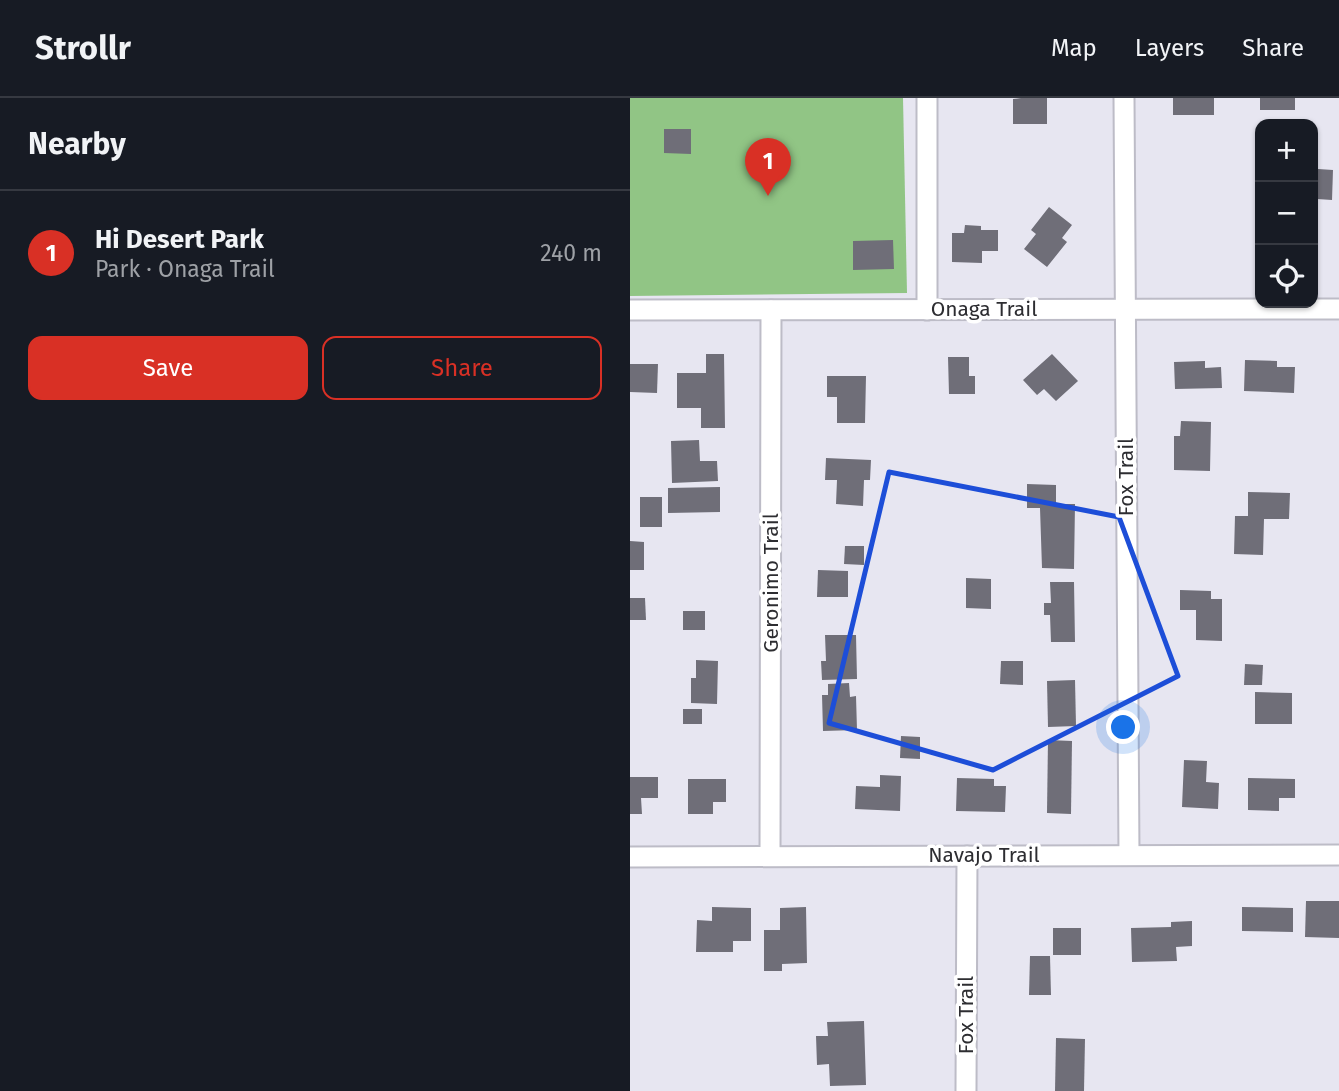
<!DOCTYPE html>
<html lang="en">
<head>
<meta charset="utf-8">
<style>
	body { margin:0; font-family:"Fira Sans",sans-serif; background:#20242c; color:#f1f3f6 }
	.controls { position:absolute; right:21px; top:21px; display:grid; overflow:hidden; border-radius:14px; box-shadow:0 2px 5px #0004 }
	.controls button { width:63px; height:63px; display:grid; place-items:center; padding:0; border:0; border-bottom:2px solid #363941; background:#171b24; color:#f1f3f6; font:35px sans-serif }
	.you { position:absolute; left:494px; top:630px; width:24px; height:24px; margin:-18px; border:5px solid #fff; border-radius:50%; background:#1a73e8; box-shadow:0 0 0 10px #1a73e833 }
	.badge { display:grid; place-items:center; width:46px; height:46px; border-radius:50%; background:#d93025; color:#fff; font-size:23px; font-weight:700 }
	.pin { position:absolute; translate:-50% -58px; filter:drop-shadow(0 2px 4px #0008) }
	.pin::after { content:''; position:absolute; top:37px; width:24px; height:21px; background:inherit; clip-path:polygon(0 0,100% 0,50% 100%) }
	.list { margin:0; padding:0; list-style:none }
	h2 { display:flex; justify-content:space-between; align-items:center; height:91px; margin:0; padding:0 28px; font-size:30px }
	h2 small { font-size:23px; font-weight:400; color:#9ea1a6 }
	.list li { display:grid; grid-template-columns:46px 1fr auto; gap:21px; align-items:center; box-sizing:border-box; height:126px; padding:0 28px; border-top:2px solid #363941 }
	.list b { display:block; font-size:26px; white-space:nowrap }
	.list p { margin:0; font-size:23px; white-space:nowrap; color:#9ea1a6 }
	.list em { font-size:23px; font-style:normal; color:#9ea1a6 }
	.actions { display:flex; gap:14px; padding:21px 28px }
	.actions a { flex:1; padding:16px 0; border:2px solid #d93025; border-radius:14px; text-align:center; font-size:24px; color:#d93025 }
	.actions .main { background:#d93025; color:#fff }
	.icon { flex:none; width:38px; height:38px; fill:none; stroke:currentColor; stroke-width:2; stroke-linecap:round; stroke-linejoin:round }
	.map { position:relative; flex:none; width:709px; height:993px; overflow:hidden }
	header { display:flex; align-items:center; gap:42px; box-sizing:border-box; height:98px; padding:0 35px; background:#171b24; border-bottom:2px solid #363941 }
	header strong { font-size:33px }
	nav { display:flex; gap:38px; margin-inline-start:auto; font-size:24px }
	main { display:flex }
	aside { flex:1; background:#171b24 }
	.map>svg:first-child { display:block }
	.green { fill:#91c585 }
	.building { fill:#6f6e78 }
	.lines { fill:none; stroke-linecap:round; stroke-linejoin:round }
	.minor-casing { stroke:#bdbcc7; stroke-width:23 }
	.minor { stroke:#fff; stroke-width:19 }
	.marked { fill:none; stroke:#1d4ed8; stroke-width:5; stroke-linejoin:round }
	.labels { text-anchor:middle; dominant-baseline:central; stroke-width:7; stroke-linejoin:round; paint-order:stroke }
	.street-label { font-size:21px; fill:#2d2d31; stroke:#fff }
</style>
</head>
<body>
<header>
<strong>Strollr</strong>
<nav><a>Map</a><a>Layers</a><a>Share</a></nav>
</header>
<main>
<aside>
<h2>Nearby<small></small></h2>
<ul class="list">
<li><span class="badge">1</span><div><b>Hi Desert Park</b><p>Park · Onaga Trail</p></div><em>240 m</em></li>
</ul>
<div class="actions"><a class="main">Save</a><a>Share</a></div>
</aside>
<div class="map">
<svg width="709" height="993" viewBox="0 0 709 993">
	<rect width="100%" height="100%" fill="#e7e6f1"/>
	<polygon class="green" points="0,0 273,0 277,195 0,198"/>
	<g class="building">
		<polygon points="391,0 417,0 417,26 383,26 383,1"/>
		<rect x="543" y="0" width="41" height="17"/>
		<rect x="630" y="0" width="35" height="12"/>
		<polygon points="34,31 61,31 61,56 34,55"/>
		<polygon points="688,71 703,72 702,102 687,101"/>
		<polygon points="419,109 442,127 432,140 437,144 417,169 394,151 406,136 401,132"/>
		<polygon points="335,127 351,128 351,132 368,132 368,153 352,153 352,165 322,164 322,135 334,135"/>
		<polygon points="263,142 264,171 223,172 223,143"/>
		<polygon points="76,256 94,256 95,330 71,330 71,310 47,310 47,275 76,275"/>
		<polygon points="422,256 448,283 426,303 414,291 407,297 393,282"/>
		<polygon points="318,259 339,259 339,278 345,278 345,296 319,296"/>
		<polygon points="615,262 647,263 647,269 665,269 664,295 614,293"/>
		<polygon points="575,263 575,270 591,269 592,290 545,291 544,264"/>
		<polygon points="0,266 28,266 27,295 0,294"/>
		<polygon points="197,278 236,278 235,325 207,325 207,299 197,299"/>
		<polygon points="551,323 581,324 580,373 544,372 544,338 550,338"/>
		<polygon points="69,342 70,363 87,363 88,383 42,385 41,343"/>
		<polygon points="196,360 241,362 240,382 234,382 233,408 206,406 207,382 195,382"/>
		<polygon points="397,386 426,387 426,406 445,406 444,471 412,470 410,410 397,410"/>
		<polygon points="90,389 90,414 38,415 38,390"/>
		<polygon points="618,394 660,395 659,421 634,421 633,457 604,456 605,418 618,418"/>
		<rect x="10" y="399" width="22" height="30"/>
		<polygon points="0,443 14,444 14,472 0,472"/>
		<polygon points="215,448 234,448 234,467 214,466"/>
		<polygon points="188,472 218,473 218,499 187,499"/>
		<polygon points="336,480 361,481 361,511 336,510"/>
		<polygon points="420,484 444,484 445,544 421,544 420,517 414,517 414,505 421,505"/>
		<polygon points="550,492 581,493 581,501 592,501 592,543 566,542 566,512 550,512"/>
		<polygon points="0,500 15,500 16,522 0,522"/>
		<rect x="53" y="513" width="22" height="19"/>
		<polygon points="195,537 226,537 227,581 192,582 191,563 196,563"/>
		<polygon points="66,562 88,563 87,606 61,605 61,580 66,580"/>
		<polygon points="371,563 393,563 393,587 370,586"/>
		<polygon points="615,566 633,567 632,587 614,587"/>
		<polygon points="445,582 446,628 418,629 417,583"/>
		<polygon points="219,585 220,599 226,598 227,632 193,633 192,597 198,597 198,586"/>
		<polygon points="625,594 662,595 662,626 625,626"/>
		<rect x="53" y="611" width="19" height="15"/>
		<polygon points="271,638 290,639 290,661 270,660"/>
		<polygon points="418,642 442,643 441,716 417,715"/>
		<polygon points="554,662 577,663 576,684 589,685 588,711 552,709"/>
		<polygon points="250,677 271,678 270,713 225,711 226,688 250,689"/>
		<polygon points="0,679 28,679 28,700 11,700 12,716 0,716"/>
		<polygon points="327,680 364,681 364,688 376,688 375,714 326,713"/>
		<polygon points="618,680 665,681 665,700 649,700 649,713 618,712"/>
		<polygon points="58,681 96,681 96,704 83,704 83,716 58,716"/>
		<polygon points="676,803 709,803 709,840 675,839"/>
		<polygon points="82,809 121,810 121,843 103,843 103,854 66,854 67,822 82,823"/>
		<polygon points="176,809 177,865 152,866 152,873 134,873 134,832 150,832 150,810"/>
		<polygon points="612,809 663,810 663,834 612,833"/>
		<polygon points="562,823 562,848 546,849 547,863 502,864 501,830 541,829 541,824"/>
		<rect x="423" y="830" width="28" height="27"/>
		<polygon points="400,858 420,858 421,897 399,897"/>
		<polygon points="234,923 236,987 200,988 199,966 187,967 186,938 198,938 197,924"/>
		<polygon points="426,940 455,941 454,993 425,993"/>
	</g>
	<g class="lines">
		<defs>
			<g id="minor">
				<polyline points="297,0 297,212"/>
				<polyline points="494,0 499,757"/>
				<polyline points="0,212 709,211"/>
				<polyline points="140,758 141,212"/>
				<polyline points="0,759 709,757"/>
				<polyline points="336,993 337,758"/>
			</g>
		</defs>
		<use href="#minor" class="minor-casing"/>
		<use href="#minor" class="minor"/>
	</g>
	<path class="marked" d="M259,374L489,419L548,578L363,672L199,625Z"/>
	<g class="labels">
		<g class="street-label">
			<text x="354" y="211">Onaga Trail</text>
			<text transform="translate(496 379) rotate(-90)">Fox Trail</text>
			<text transform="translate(141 485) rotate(-90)">Geronimo Trail</text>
			<text x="354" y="757">Navajo Trail</text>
			<text transform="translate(336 917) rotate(-90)">Fox Trail</text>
		</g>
	</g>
</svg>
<div class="controls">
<button>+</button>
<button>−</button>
<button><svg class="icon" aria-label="locate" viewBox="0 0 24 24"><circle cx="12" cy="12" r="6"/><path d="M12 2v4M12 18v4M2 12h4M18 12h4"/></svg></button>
</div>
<div class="you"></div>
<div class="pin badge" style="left:138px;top:98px">1</div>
</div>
</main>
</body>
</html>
